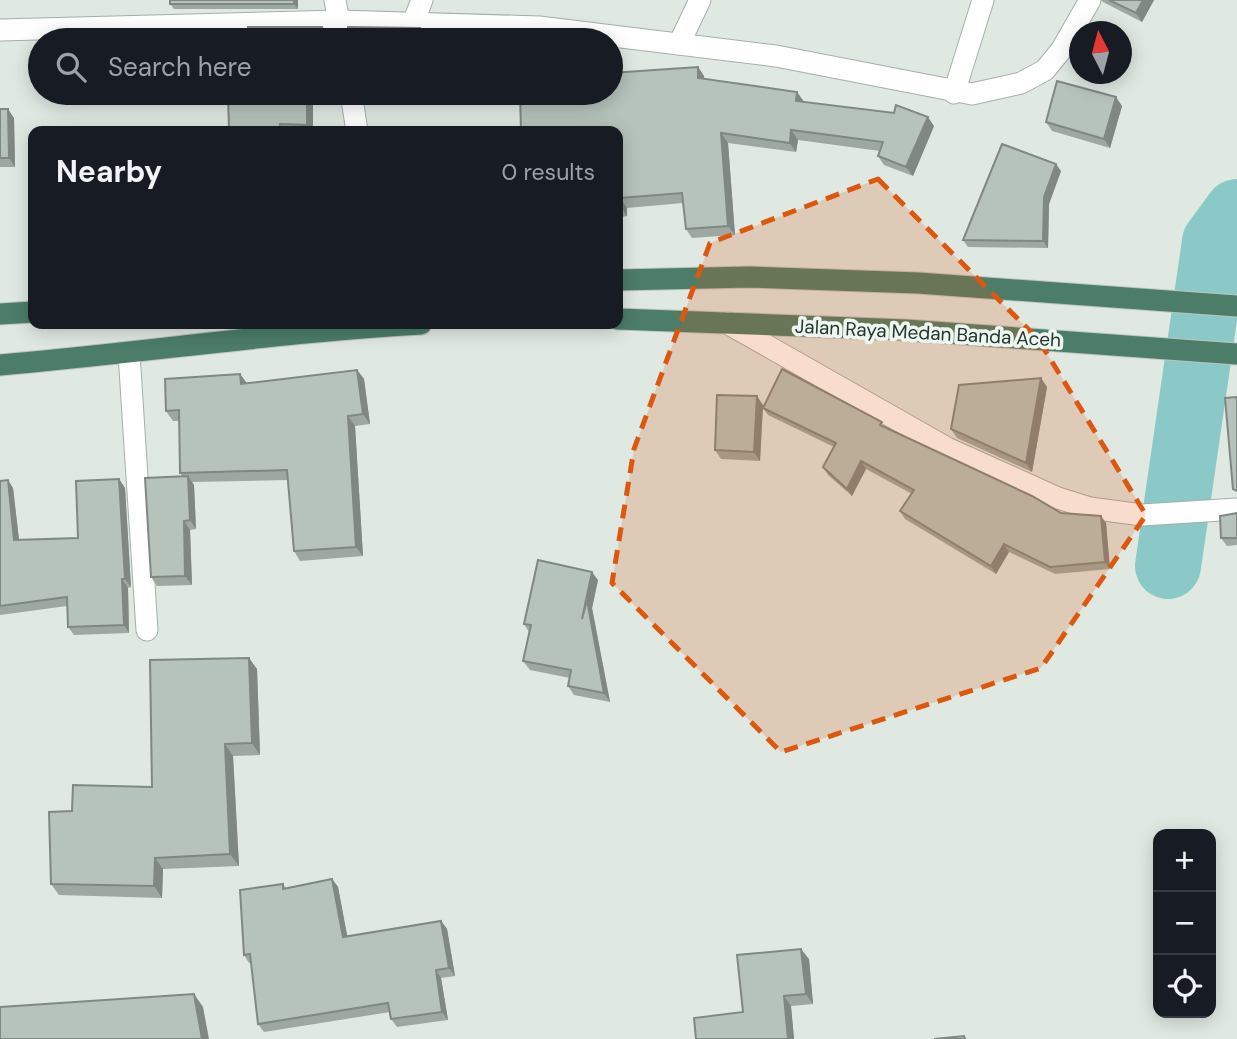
<!DOCTYPE html>
<html lang="en">
<head>
<meta charset="utf-8">
<style>
	body { margin:0; font-family:"DM Sans",sans-serif; background:#242831; color:#f1f3f6 }
	.controls { position:absolute; right:21px; bottom:21px; display:grid; overflow:hidden; border-radius:14px; box-shadow:0 4px 18px #0003 }
	.controls button { width:63px; height:63px; display:grid; place-items:center; padding:0; border:0; border-bottom:2px solid #363941; background:#171b24; color:#f1f3f6; font:35px sans-serif }
	.compass { position:absolute; left:1069px; top:21px; width:63px; height:63px; border-radius:50%; background:#171b24; box-shadow:0 4px 18px #0003; rotate:354deg }
	.list { margin:0; padding:0; list-style:none }
	h2 { display:flex; justify-content:space-between; align-items:center; height:91px; margin:0; padding:0 28px; font-size:30px }
	h2 small { font-size:23px; font-weight:400; color:#9ea1a6 }
	.icon { flex:none; width:38px; height:38px; fill:none; stroke:currentColor; stroke-width:2; stroke-linecap:round; stroke-linejoin:round }
	.map { position:relative; flex:none; width:1237px; height:1039px; overflow:hidden }
	.search { position:absolute; background:#171b24; box-shadow:0 4px 18px #0003; left:28px; top:28px; width:595px; height:77px; display:flex; align-items:center; gap:18px; box-sizing:border-box; padding:0 24px; border-radius:38px; color:#9ea1a6; font-size:26px }
	.panel { position:absolute; background:#171b24; box-shadow:0 4px 18px #0003; left:28px; top:126px; width:595px; height:203px; border-radius:14px }
	.map>svg:first-child { display:block }
	.lines { fill:none; stroke-linecap:round; stroke-linejoin:round }
	.river { stroke:#8bc9c8; stroke-width:66 }
	.minor-casing { stroke:#a3b0a8; stroke-width:23 }
	.trunk-casing { stroke:#bdc3c0; stroke-width:23 }
	.minor { stroke:#fff; stroke-width:21 }
	.trunk { stroke:#4c7d69; stroke-width:21 }
	.wall { fill:#9ca8a1 }
	.shaded-wall { fill:#7f8883 }
	.building { fill:#b5c3bb; stroke:#7f8883; stroke-width:2 }
	.marked { fill:#de570e; fill-opacity:0.2; stroke:#de570e; stroke-width:5; stroke-dasharray:14 9; stroke-linejoin:round }
	.labels { text-anchor:middle; dominant-baseline:central; stroke-width:7; stroke-linejoin:round; paint-order:stroke }
	.street-label { font-size:19px; fill:#22372d; stroke:#eff6f1 }
</style>
</head>
<body>
<div class="map">
<svg width="1237" height="1039" viewBox="0 0 1237 1039">
	<rect width="100%" height="100%" fill="#dfe9e2"/>
	<g class="lines">
		<polyline class="river" points="1168,566 1215,242 1237,212"/>
		<defs>
			<g id="minor">
				<polyline points="335,0 342,40"/>
				<polyline points="413,23 422,0"/>
				<polyline points="0,30 339,21 539,27 776,56 972,94 1021,83 1045,70 1062,49 1090,0"/>
				<polyline points="679,44 700,0"/>
				<polyline points="351,93 357,131"/>
				<polyline points="954,93 983,0"/>
				<polyline points="727,323 947,448 1058,498 1090,508 1142,515 1237,509"/>
				<polyline points="129,354 147,630"/>
			</g>
			<g id="trunk">
				<polyline points="618,280 750,277 918,283 1237,306"/>
				<polyline points="0,314 33,312"/>
				<polyline points="618,319 906,330 1237,354"/>
				<path d="M0,365C141,353 280,332 421,324"/>
			</g>
		</defs>
		<use href="#minor" class="minor-casing"/>
		<use href="#trunk" class="trunk-casing"/>
		<use href="#minor" class="minor"/>
		<use href="#trunk" class="trunk"/>
	</g>
	<g class="wall">
		<polygon points="298,0 298,9 174,9 170,4"/>
		<polygon points="1101,0 1154,0 1142,22 1103,2"/>
		<polygon points="698,67 704,76 704,79 797,92 804,102 934,126 913,176 884,165 878,156 880,151 798,140 796,152 728,143 735,235 692,238 686,229 683,203 627,208 627,216 618,218 616,73"/>
		<polygon points="228,93 313,93 313,131 229,131"/>
		<polygon points="1122,106 1110,148 1052,131 1046,122"/>
		<polygon points="0,109 14,118 15,167 0,167"/>
		<polygon points="1061,171 1049,204 1048,248 968,247 963,240"/>
		<polygon points="357,370 364,379 370,424 355,426 363,556 300,561 294,551 288,480 192,482 194,485 196,529 190,530 192,585 157,586 151,577 182,476 180,473 179,421 173,421 166,411 240,374 247,383"/>
		<polygon points="1047,387 1032,472 957,438 951,429"/>
		<polygon points="763,405 760,461 721,459 715,450"/>
		<polygon points="763,408 886,428 1061,513 1106,523 1110,569 1055,574 1009,552 996,574 905,519 900,511 912,494 866,469 852,496 828,475 823,467 834,447 768,415"/>
		<polygon points="119,479 125,488 131,587 128,588 129,633 74,635 68,627 67,606 0,615 0,481 13,488 19,540 78,538"/>
		<polygon points="1237,513 1237,545 1227,546 1221,538"/>
		<polygon points="598,580 592,608 610,702 574,695 568,686 570,678 530,670 523,661 529,632 524,624"/>
		<polygon points="249,658 257,669 260,755 233,756 239,866 163,869 162,898 59,895 51,884 72,811 152,787"/>
		<polygon points="332,879 338,887 347,937 441,921 447,929 455,976 441,978 448,1020 397,1027 391,1019 390,1012 264,1032 258,1024 251,963 249,963 244,955 283,884 286,888"/>
		<polygon points="809,959 813,1004 791,1006 794,1039 696,1039 743,1012"/>
	</g>
	<g class="shaded-wall">
		<polygon points="294,0 298,0 298,9 294,4"/>
		<polygon points="1143,0 1154,0 1142,22 1136,13"/>
		<polygon points="322,27 328,37 329,40 326,40"/>
		<polygon points="611,64 617,74 611,75"/>
		<polygon points="698,67 704,76 705,88 698,78"/>
		<polygon points="797,92 804,102 802,111 796,101"/>
		<polygon points="307,93 313,93 313,131 311,131 307,125"/>
		<polygon points="1116,97 1122,106 1110,148 1104,139"/>
		<polygon points="8,109 14,118 15,167 9,158"/>
		<polygon points="928,117 934,126 913,176 906,167"/>
		<polygon points="791,130 798,140 796,152 790,143"/>
		<polygon points="721,133 728,143 735,235 728,226"/>
		<polygon points="1056,164 1061,171 1049,204 1048,248 1043,241 1044,197"/>
		<polygon points="620,198 627,208 627,216 620,206"/>
		<polygon points="357,370 364,379 370,424 363,414"/>
		<polygon points="240,374 247,384 241,384"/>
		<polygon points="1041,378 1047,387 1032,472 1026,463"/>
		<polygon points="757,396 763,405 760,461 754,452"/>
		<polygon points="348,416 355,426 363,556 356,547"/>
		<polygon points="861,461 866,469 852,496 847,489"/>
		<polygon points="188,476 194,485 196,529 190,520"/>
		<polygon points="119,479 125,488 131,587 125,579"/>
		<polygon points="8,480 13,488 20,548 14,540"/>
		<polygon points="1101,516 1106,523 1110,569 1105,562"/>
		<polygon points="184,521 190,530 192,585 185,576"/>
		<polygon points="1004,544 1009,552 996,574 991,566"/>
		<polygon points="592,572 598,580 592,608 610,702 604,693 582,619"/>
		<polygon points="122,579 128,588 129,633 124,625"/>
		<polygon points="249,658 257,669 260,755 252,743"/>
		<polygon points="225,744 233,756 239,866 230,854"/>
		<polygon points="155,858 163,869 162,898 154,886"/>
		<polygon points="332,879 338,887 349,945 343,937"/>
		<polygon points="441,921 447,929 455,976 449,968"/>
		<polygon points="801,949 809,959 813,1004 806,994"/>
		<polygon points="436,970 441,978 448,1020 442,1012"/>
		<polygon points="194,994 203,1007 209,1039 202,1039"/>
		<polygon points="784,996 791,1006 794,1039 788,1039"/>
	</g>
	<g class="building">
		<rect x="170" y="0" width="124" height="4"/>
		<polygon points="1109,0 1143,0 1136,13"/>
		<polygon points="248,27 322,27 326,40 328,40 249,40"/>
		<polygon points="348,27 420,28 420,32 487,37 487,40 341,40 347,36"/>
		<polygon points="698,67 698,78 797,92 796,101 894,113 896,105 928,117 906,167 878,156 883,142 791,130 790,143 721,133 728,226 686,229 682,193 620,198 620,206 618,207 618,131 521,131 520,93 611,93 611,73"/>
		<polygon points="1057,81 1116,97 1104,139 1046,122"/>
		<polygon points="228,93 307,93 307,125 280,124 280,131 229,131"/>
		<polygon points="0,109 8,109 9,158 0,158"/>
		<polygon points="1002,144 1056,164 1044,197 1043,241 963,240"/>
		<polygon points="782,369 882,422 880,425 1032,496 1061,513 1101,516 1105,562 1050,567 1004,544 991,566 900,511 914,490 861,461 847,489 823,467 836,443 763,408"/>
		<polygon points="357,370 363,414 348,416 356,547 294,551 287,470 180,473 179,410 166,411 165,379 240,374 241,384"/>
		<polygon points="1041,378 1026,463 951,429 959,385"/>
		<polygon points="717,395 757,396 754,452 715,450"/>
		<polygon points="1237,397 1237,491 1233,489 1225,398"/>
		<polygon points="188,476 190,520 184,521 185,576 151,577 145,478"/>
		<polygon points="119,479 125,579 122,579 124,625 68,627 67,597 0,606 0,481 8,480 14,540 78,538 76,481"/>
		<polygon points="1237,513 1237,538 1221,538 1220,516"/>
		<polygon points="538,560 592,572 582,619 587,600 604,693 568,686 571,670 523,661 531,625 524,624"/>
		<polygon points="249,658 252,743 225,744 230,854 155,858 154,886 51,884 49,812 72,811 73,785 152,787 150,660"/>
		<polygon points="332,879 343,937 441,921 449,968 436,970 442,1012 391,1019 388,1003 258,1024 250,954 244,955 240,890 283,884 283,889"/>
		<polygon points="801,949 806,994 784,996 788,1039 696,1039 694,1018 743,1012 737,955"/>
		<polygon points="194,994 202,1039 0,1039 0,1007"/>
		<polygon points="964,1036 965,1039 934,1039"/>
	</g>
	<path class="marked" d="M878,179L1038,339L1146,515L1041,668L781,752L612,583L634,449L710,243Z"/>
	<g class="labels">
		<g class="street-label">
			<text transform="translate(928 333) rotate(3)">Jalan Raya Medan Banda Aceh</text>
		</g>
	</g>
</svg>
<div class="controls">
<button>+</button>
<button>−</button>
<button><svg class="icon" aria-label="locate" viewBox="0 0 24 24"><circle cx="12" cy="12" r="6"/><path d="M12 2v4M12 18v4M2 12h4M18 12h4"/></svg></button>
</div>
<svg class="compass" viewBox="-18 -18 36 36"><path d="M0-13l5 13h-10z" fill="#e53935"/><path d="M0 13l5-13h-10z" fill="#9ea1a6"/></svg>
<div class="search"><svg class="icon" aria-label="search" viewBox="0 0 24 24"><circle cx="10" cy="10" r="6"/><path d="M15 15l6 6"/></svg>Search here</div>
<section class="panel">
<h2>Nearby<small>0 results</small></h2>
<ul class="list">
</ul>
</section>
</div>
</body>
</html>
